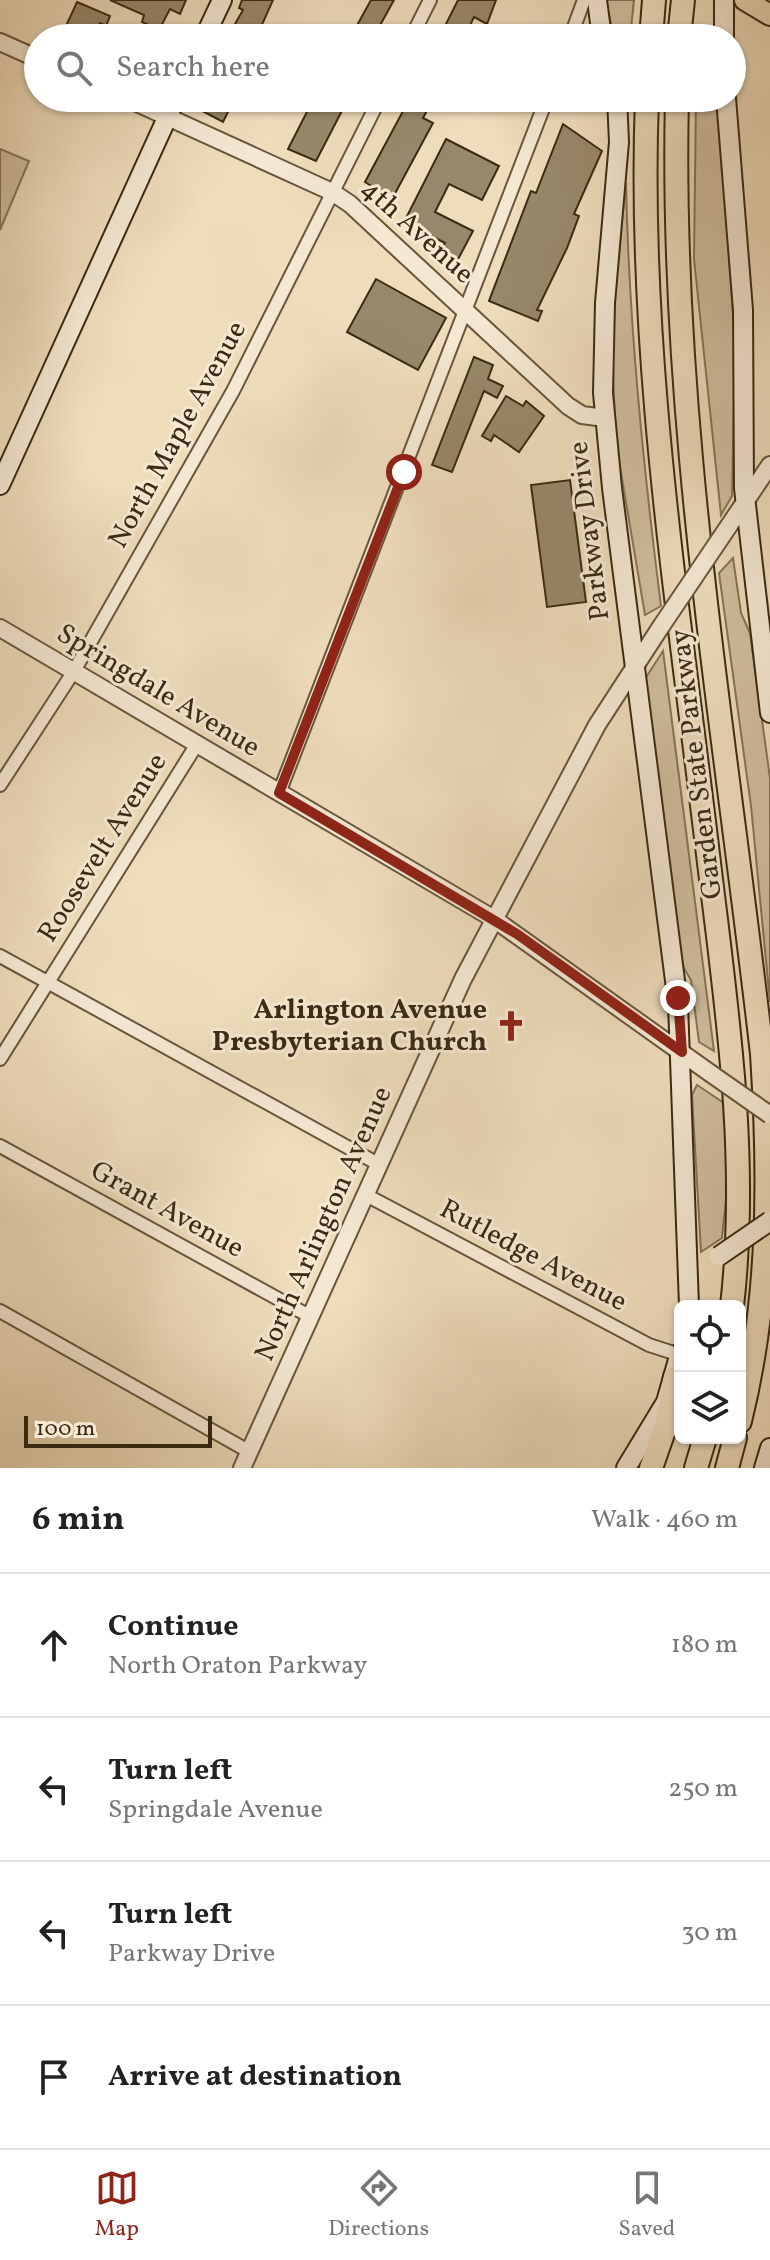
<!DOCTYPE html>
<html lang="en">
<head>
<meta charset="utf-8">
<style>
	body { margin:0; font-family:Vollkorn,serif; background:#f2f2f2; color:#222 }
	.controls { position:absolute; right:24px; bottom:24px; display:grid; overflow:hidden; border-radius:12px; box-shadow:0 2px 6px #0004 }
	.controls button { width:72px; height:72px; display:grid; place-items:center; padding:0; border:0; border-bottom:2px solid #e0e0e0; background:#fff; color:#222; font:40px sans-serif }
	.scale { position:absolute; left:24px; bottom:20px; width:188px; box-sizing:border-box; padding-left:8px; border:4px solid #3b2a12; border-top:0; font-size:22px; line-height:28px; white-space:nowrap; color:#3b2a12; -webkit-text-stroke:6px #f4e8d3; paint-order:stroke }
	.stop { position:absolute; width:24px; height:24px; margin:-18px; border:6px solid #8f2418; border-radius:50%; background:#fff }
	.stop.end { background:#8f2418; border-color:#fff; box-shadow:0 2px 8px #0008 }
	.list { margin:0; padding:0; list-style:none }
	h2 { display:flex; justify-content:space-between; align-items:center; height:104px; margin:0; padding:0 32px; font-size:34px }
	h2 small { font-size:26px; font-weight:400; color:#767676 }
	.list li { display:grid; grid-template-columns:52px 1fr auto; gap:24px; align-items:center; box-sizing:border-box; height:144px; padding:0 32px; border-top:2px solid #e0e0e0 }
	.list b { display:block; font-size:30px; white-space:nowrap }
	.list p { margin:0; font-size:26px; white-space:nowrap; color:#767676 }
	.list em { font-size:26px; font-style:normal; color:#767676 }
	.icon { flex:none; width:44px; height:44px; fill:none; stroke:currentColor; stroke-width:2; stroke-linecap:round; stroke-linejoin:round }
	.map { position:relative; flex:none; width:770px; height:1468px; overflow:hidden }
	.search { position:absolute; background:#fff; box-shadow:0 2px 6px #0004; left:24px; right:24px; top:24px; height:88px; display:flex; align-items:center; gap:20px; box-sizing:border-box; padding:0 28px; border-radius:44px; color:#767676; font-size:30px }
	.sheet { height:680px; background:#fff }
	nav { display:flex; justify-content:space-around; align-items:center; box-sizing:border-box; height:112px; border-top:2px solid #e0e0e0; background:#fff; font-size:22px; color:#767676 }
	nav a { display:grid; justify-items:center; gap:4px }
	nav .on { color:#8f2418 }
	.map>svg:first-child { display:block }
	.green { fill:#d0be9e; stroke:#867458; stroke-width:2 }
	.building { fill:#98876a; stroke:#3b2a12; stroke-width:2 }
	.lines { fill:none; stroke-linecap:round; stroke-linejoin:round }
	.minor-casing { stroke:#68563c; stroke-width:16 }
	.tertiary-casing { stroke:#68563c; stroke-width:20 }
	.secondary-casing { stroke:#3b2a12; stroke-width:22 }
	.primary-casing { stroke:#3b2a12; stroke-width:24 }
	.motorway-casing { stroke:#3b2a12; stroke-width:26 }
	.minor { stroke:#f4e8d3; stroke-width:12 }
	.tertiary { stroke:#f4e8d3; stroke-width:16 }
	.secondary { stroke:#f4e8d3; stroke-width:18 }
	.primary { stroke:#eedcbb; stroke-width:20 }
	.motorway { stroke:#eedcbb; stroke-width:22 }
	.tertiary-bridge-casing { stroke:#68563c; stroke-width:20; stroke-linecap:butt }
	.secondary-bridge-casing { stroke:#3b2a12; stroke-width:22; stroke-linecap:butt }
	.tertiary-bridge { stroke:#f4e8d3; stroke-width:16 }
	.secondary-bridge { stroke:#f4e8d3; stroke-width:18 }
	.route { stroke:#8f2418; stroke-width:10 }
	.labels { text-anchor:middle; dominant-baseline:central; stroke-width:6; stroke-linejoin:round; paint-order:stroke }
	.street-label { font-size:28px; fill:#3b2a12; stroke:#f4e8d3 }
	.poi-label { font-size:28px; font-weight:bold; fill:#3b2a12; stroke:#f4e8d3; text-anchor:end }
</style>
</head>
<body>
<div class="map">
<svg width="770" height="1468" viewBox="0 0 770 1468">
	<rect width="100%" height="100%" fill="#eedcbb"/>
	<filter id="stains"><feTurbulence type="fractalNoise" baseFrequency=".0025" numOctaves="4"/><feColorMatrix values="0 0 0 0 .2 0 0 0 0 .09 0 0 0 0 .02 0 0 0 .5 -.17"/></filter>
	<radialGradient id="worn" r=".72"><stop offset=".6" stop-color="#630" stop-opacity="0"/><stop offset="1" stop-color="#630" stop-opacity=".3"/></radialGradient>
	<g class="green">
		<polygon points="606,0 634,0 630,38 614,38"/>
		<polygon points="696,98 718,98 735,345 732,496 721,515 694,259"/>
		<polygon points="0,149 29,161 0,230"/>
		<path d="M626,183C629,325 643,464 661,606L645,615L616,443L611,328Z"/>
		<polygon points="733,558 741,613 750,633 770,778 770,1002 751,806 719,573"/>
		<polygon points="663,651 714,1051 699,1042 691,980 682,965 643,682"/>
		<polygon points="697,1085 724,1103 728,1180 722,1238 701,1252 692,1095"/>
	</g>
	<g class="building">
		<polygon points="110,0 186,0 180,14 170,9 159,30 142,22 144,15"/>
		<polygon points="242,0 273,0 260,29 277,38 227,38 243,10 239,8"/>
		<polygon points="371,0 394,0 373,38 354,38 359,32 355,29"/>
		<polygon points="458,0 496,0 487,24 474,17 464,38 439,38"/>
		<polygon points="77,2 110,16 106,26 100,23 93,38 66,26"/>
		<polygon points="198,98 235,98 223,122 193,106"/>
		<polygon points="314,98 347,101 316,161 288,149"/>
		<polygon points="410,98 432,101 423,118 433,123 392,199 365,182"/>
		<polygon points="563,124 602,151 574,214 579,216 567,248 537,310 542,311 538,321 489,301 531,191 536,193"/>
		<polygon points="446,139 499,166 482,200 449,184 435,212 473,231 456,263 439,255 445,243 404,222"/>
		<polygon points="376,279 446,318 418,370 347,332"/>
		<polygon points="474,357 493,365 488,379 503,386 497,398 484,391 452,472 432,465"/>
		<polygon points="506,396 523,406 526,401 544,416 519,452 494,435 491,441 482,436"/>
		<polygon points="570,480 586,602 547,607 531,485"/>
	</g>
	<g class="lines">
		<defs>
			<g id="minor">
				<polyline points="411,38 430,0"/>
				<polyline points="570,38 584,0"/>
				<polyline points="0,785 74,671 233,391 380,98"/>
				<polyline points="279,793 547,98"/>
				<polyline points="0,956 380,1165"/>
				<polyline points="0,1059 197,744"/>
				<polyline points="0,1146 311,1317"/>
				<polyline points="366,1195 649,1345 680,1355"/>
				<polyline points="0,1311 250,1452"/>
			</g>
			<g id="tertiary">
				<polyline points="0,42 38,59"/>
				<polyline points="126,98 332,192 350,204 568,406 582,415 605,418"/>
				<polyline points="722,536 770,465"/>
				<polyline points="0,628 494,919 710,1073"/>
				<polyline points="242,1468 463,979 597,725 660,628"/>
			</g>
			<g id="secondary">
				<polyline points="597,0 602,38"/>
				<polyline points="724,0 724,38"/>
				<polyline points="204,38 222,0"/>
				<polyline points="617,98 619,142 605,303 603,393 612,488 678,1004 689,1306"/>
				<polyline points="726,98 743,310 744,488 770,713"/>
				<polyline points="0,485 176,98"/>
				<polyline points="626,1468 666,1402 680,1353"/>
				<polyline points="764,1468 770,1448"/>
			</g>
			<polyline id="primary" points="745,0 770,15"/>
			<g id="motorway">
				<polyline points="651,38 654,0"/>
				<polyline points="679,38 683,0"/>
				<path d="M647,98C637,354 679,609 709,863C727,1010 749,1158 732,1306"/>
				<path d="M677,98C669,418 726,736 762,1054C770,1177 770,1301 740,1421"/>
				<polyline points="651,1468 666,1425 675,1377"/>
				<polyline points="696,1468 705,1438"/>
				<polyline points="727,1468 735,1438"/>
			</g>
		</defs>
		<use href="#minor" class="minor-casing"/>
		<use href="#tertiary" class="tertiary-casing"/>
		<use href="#secondary" class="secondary-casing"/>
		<use href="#primary" class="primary-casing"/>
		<use href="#motorway" class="motorway-casing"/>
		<use href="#minor" class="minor"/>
		<use href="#tertiary" class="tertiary"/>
		<use href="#secondary" class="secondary"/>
		<use href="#primary" class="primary"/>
		<use href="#motorway" class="motorway"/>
		<defs>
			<g id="tertiary-bridge">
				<polyline points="660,628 722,536"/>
				<polyline points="710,1073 770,1115"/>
			</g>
			<polyline id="secondary-bridge" points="719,1256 770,1221"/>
		</defs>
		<use href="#tertiary-bridge" class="tertiary-bridge-casing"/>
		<use href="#secondary-bridge" class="secondary-bridge-casing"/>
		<use href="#tertiary-bridge" class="tertiary-bridge"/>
		<use href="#secondary-bridge" class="secondary-bridge"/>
	</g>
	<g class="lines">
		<polyline class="route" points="404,472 279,793 517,934 682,1052 678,998"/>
	</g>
	<defs>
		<symbol id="church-bare" viewBox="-9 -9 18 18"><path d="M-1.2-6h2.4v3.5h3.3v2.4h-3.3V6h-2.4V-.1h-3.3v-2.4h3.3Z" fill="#8f2418" stroke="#f4e8d3" stroke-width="2.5" paint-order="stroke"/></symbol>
	</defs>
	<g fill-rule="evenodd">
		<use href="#church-bare" x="489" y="1004" width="44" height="44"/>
	</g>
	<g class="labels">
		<g class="street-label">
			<text transform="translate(417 232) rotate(42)">4th Avenue</text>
			<text transform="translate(178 435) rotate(-61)">North Maple Avenue</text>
			<text transform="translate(590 531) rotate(-97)">Parkway Drive</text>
			<text transform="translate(158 691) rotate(31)">Springdale Avenue</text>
			<text transform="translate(697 764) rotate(-97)">Garden State Parkway</text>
			<text transform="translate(103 848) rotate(-58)">Roosevelt Avenue</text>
			<text transform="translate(167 1210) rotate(29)">Grant Avenue</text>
			<text transform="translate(324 1224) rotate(-66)">North Arlington Avenue</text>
			<text transform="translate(533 1256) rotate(28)">Rutledge Avenue</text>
		</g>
		<g class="poi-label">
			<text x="487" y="1010">Arlington Avenue<tspan x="487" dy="32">Presbyterian Church</tspan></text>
		</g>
	</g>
	<rect width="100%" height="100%" filter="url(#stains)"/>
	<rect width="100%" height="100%" fill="url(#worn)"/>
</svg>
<div class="controls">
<button><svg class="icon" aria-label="locate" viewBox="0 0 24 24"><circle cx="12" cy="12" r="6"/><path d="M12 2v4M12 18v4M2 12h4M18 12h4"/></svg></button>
<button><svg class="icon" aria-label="layers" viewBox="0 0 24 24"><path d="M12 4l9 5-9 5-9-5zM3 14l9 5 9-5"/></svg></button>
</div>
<div class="scale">100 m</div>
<div class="stop" style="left:404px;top:472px"></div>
<div class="stop end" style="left:678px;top:998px"></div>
<div class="search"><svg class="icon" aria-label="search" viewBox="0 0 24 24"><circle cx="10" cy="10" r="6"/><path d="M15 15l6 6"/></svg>Search here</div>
</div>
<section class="sheet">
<h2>6 min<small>Walk · 460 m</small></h2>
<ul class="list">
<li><svg class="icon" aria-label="ahead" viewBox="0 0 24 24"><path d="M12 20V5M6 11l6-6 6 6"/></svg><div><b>Continue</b><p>North Oraton Parkway</p></div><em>180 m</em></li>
<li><svg class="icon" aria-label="left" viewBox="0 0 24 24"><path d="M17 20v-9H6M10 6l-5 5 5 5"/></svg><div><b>Turn left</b><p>Springdale Avenue</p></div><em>250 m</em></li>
<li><svg class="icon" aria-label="left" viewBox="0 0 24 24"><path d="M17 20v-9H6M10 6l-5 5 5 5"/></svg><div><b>Turn left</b><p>Parkway Drive</p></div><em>30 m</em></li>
<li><svg class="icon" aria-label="arrive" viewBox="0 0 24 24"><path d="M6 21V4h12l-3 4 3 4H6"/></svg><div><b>Arrive at destination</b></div></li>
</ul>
</section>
<nav>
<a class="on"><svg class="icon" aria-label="map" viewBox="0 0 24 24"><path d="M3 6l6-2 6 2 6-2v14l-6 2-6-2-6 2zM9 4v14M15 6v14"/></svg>Map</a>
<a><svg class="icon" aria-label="directions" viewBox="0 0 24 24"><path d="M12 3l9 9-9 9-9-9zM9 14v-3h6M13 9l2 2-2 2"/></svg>Directions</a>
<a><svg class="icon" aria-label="saved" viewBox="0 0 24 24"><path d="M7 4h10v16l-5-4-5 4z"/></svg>Saved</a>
</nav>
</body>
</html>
